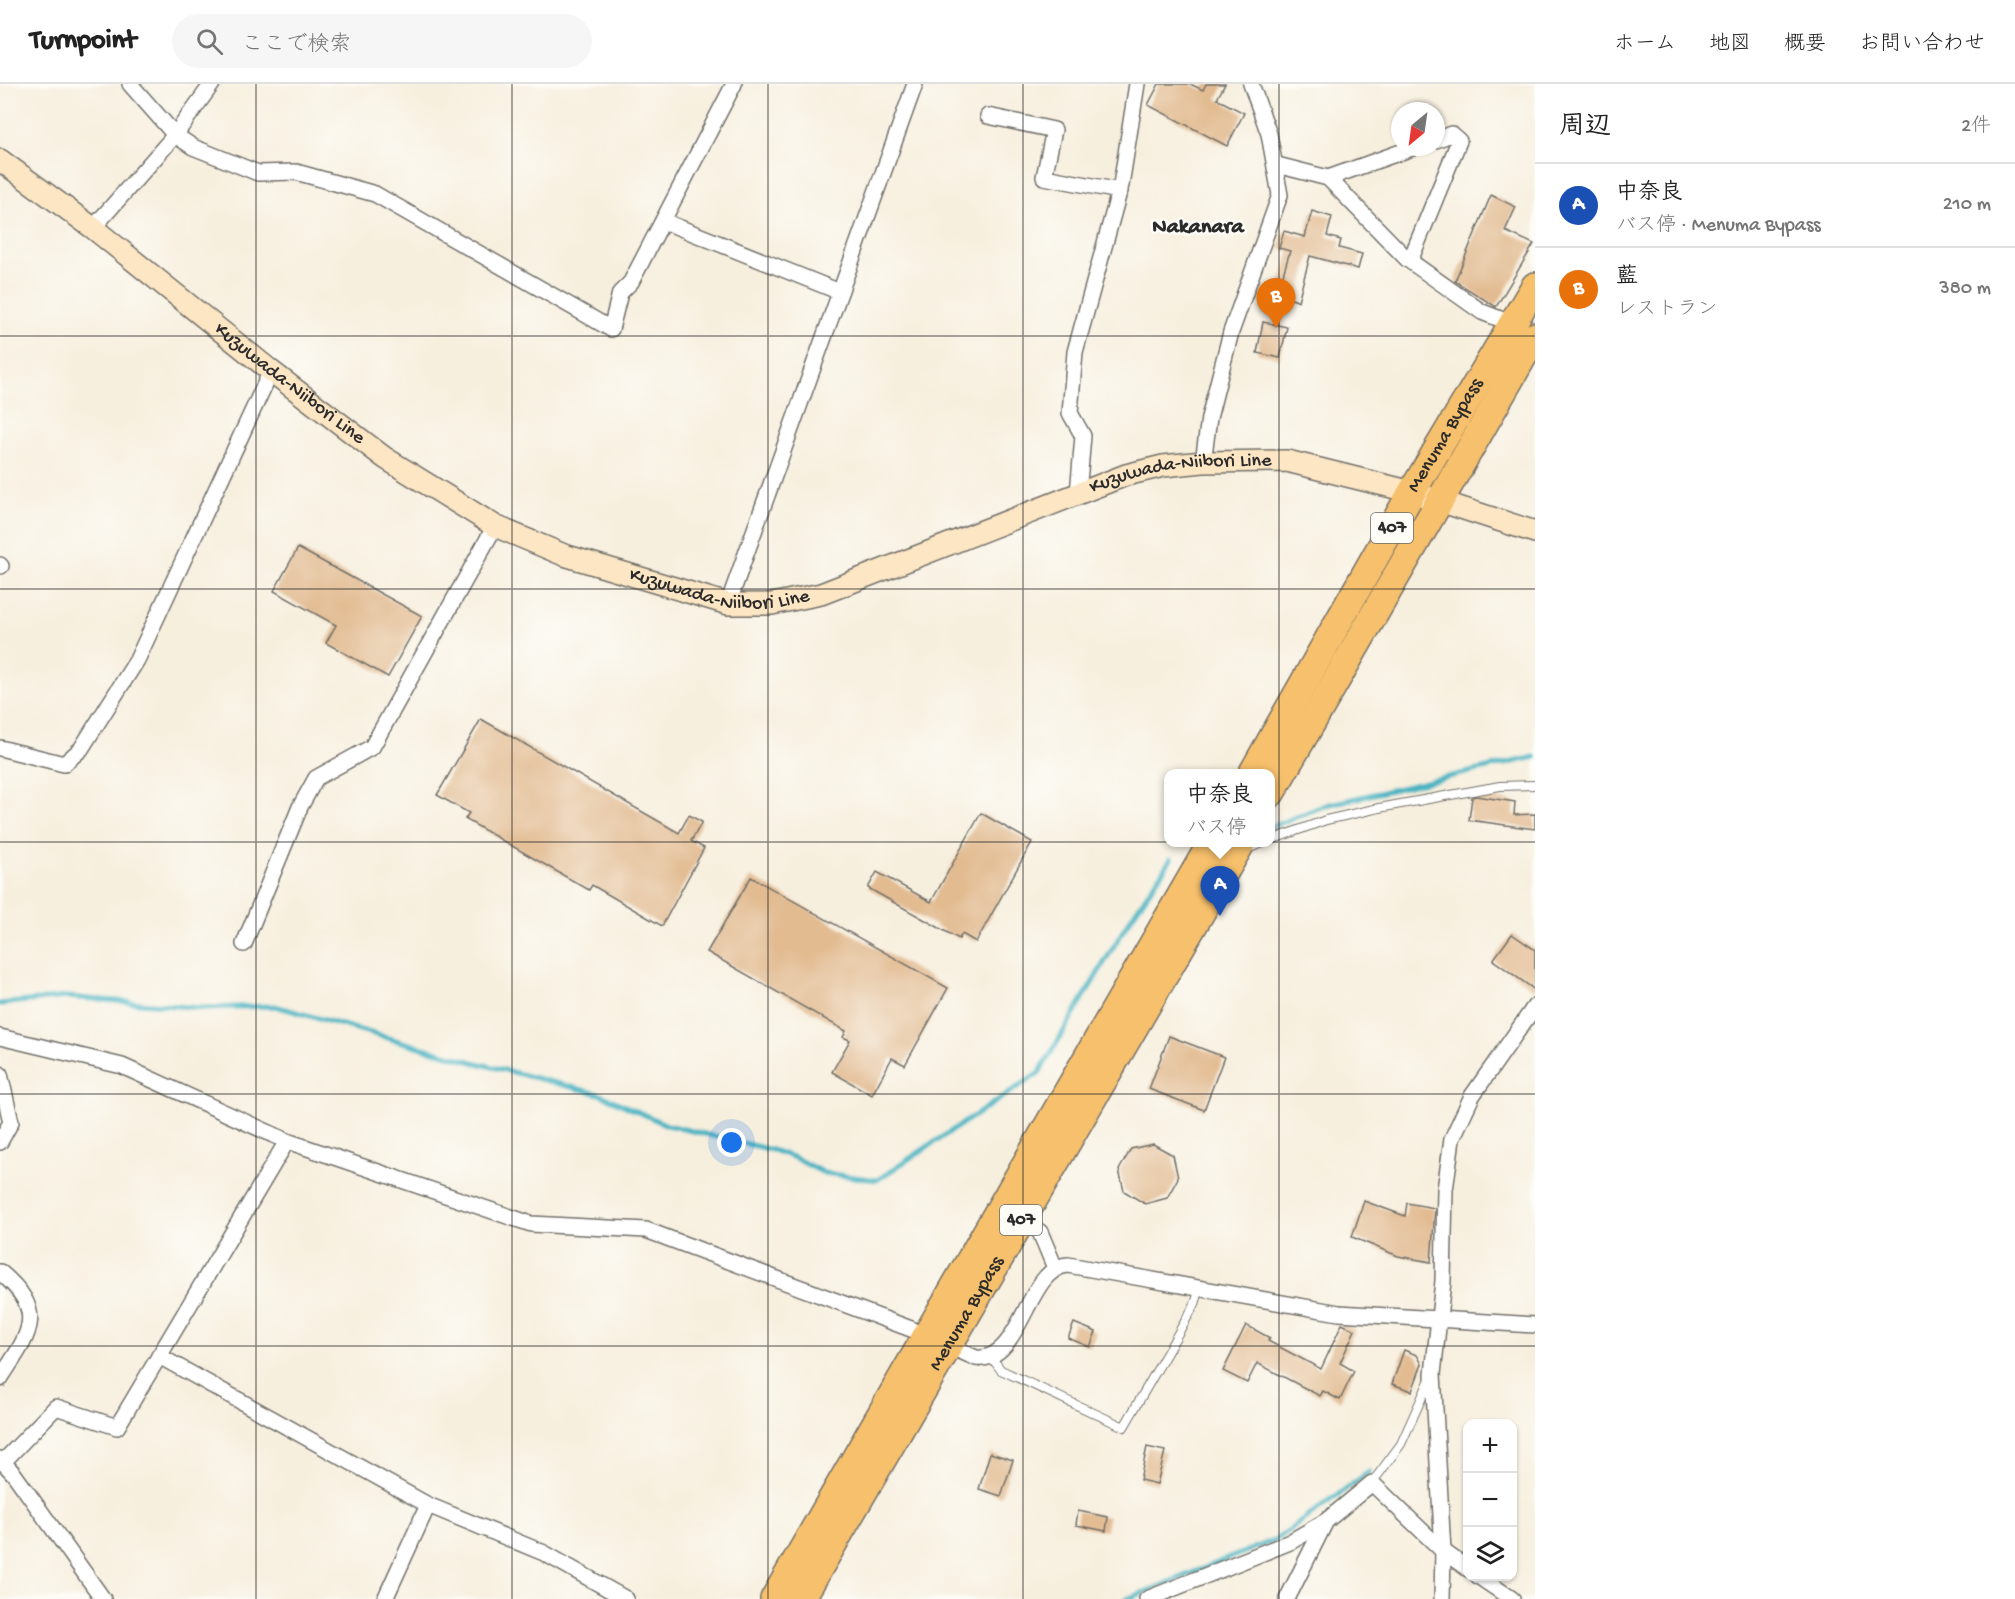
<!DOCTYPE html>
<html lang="ja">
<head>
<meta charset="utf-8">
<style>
	body { margin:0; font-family:"Gochi Hand","Klee One",sans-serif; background:#f6f6f6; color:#222 }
	.controls { position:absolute; right:18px; bottom:18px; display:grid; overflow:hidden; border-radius:12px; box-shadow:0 2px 4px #0004 }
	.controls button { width:54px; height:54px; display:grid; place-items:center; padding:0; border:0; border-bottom:2px solid #e0e0e0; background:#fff; color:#222; font:30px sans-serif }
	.compass { position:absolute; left:1391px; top:18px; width:54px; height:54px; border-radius:50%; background:#fff; box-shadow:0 2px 4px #0004; rotate:209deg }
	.you { position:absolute; left:732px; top:1059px; width:21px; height:21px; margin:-15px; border:4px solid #fff; border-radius:50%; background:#1a73e8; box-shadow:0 0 0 9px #1a73e833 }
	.badge { display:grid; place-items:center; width:39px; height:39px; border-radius:50%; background:#db2777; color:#fff; font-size:20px; font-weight:700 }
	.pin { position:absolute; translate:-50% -50px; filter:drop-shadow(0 2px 3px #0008) }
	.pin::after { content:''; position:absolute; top:32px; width:21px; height:18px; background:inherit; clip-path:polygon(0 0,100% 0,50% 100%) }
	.popup { position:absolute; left:1164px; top:685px; width:111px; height:78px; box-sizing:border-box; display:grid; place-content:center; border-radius:12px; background:#fff; filter:drop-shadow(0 2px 4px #0005); font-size:20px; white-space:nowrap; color:#767676 }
	.popup b { font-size:22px; color:#222 }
	.popup::after { content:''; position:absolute; left:50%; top:100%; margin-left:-12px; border:12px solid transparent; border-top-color:#fff }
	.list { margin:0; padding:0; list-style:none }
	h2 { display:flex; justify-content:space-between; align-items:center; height:78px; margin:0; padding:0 24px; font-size:26px }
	h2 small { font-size:20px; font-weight:400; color:#767676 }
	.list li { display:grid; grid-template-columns:39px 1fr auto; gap:18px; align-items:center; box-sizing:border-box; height:84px; padding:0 24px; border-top:2px solid #e0e0e0 }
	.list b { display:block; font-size:22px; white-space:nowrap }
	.list p { margin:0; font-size:20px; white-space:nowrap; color:#767676 }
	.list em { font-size:20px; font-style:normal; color:#767676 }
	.icon { flex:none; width:33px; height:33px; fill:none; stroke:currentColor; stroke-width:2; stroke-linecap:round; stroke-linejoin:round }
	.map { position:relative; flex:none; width:1535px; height:1515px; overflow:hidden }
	header { display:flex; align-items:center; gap:36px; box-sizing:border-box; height:84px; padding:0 30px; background:#fff; border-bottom:2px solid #e0e0e0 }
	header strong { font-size:28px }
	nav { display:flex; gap:33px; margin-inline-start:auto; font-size:21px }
	.search { width:420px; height:54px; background:#f6f6f6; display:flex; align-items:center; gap:15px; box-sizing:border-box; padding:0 21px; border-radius:33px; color:#767676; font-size:22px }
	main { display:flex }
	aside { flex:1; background:#fff }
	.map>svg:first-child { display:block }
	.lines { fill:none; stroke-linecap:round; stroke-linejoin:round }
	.stream { stroke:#47b4c2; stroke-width:5 }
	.building { fill:#e2bb91 }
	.lane-casing { stroke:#72706a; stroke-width:10 }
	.street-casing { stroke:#72706a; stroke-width:18 }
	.secondary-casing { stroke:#72706a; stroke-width:24 }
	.highway-casing { stroke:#72706a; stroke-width:30 }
	.lane { stroke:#fff; stroke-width:8 }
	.street { stroke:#fff; stroke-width:15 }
	.secondary { stroke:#fce6c4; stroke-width:21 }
	.highway { stroke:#f7c06c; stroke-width:27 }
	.grid { fill:none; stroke:#2b2b2b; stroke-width:1.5; stroke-opacity:0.55 }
	.labels { text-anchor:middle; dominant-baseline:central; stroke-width:5; stroke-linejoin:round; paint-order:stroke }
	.shield { fill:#fdfcf7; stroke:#6a6a68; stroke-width:1.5 }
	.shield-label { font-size:18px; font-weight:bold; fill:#2b2b2b }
	.street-label { font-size:20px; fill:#2b2b2b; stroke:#fdfcf7 }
	.quarter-label { font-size:22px; font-weight:bold; fill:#2b2b2b; stroke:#fdfcf7 }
</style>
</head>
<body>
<header>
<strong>Turnpoint</strong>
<div class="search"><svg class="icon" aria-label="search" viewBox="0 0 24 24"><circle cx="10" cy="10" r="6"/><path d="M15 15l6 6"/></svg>ここで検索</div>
<nav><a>ホーム</a><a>地図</a><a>概要</a><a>お問い合わせ</a></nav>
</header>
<main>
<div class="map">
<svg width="1535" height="1515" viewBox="0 0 1535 1515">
	<rect width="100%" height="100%" fill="#fdfcf7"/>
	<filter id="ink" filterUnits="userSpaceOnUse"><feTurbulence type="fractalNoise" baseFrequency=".0167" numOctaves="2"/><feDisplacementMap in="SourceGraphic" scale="12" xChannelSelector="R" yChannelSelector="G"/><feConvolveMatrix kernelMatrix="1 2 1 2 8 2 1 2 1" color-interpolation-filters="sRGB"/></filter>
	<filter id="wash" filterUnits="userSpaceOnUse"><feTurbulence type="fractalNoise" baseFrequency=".008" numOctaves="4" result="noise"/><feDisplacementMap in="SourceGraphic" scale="24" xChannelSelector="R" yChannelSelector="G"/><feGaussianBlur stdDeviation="1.35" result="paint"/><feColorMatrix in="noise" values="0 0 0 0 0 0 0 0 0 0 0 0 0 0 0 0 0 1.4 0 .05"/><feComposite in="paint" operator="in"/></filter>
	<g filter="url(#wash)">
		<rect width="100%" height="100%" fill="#f7efde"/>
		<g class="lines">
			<g class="stream">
				<polyline points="1271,743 1326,721 1535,673"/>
				<polyline points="0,920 67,913 201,924 275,922 473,978 599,1010 667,1041 772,1066 795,1074 824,1089 877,1096 1039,989 1127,840 1171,775"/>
				<polyline points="1127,1515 1277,1455 1369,1388"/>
			</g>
		</g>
		<g id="blocks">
			<g class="building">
				<polygon points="1159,0 1190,0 1203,6 1206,0 1225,0 1217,15 1244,29 1227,62 1148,21"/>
				<polygon points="1491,111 1516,123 1505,147 1534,160 1496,223 1455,197"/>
				<polygon points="1312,127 1332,133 1327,152 1341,156 1339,164 1362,170 1358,185 1310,172 1298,217 1277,211 1290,167 1279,164 1284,147 1305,153"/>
				<polygon points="1263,238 1287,243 1280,274 1257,269"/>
				<polygon points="298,464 422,532 388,593 326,559 336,541 274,507"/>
				<polygon points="481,635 679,749 689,731 702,738 691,757 704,764 662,842 592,801 589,806 465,735 469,729 437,711"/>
				<polygon points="1476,712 1515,718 1514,731 1535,730 1535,745 1469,736 1472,713"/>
				<polygon points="981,729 1032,758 976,858 962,850 959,855 868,804 877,788 931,818"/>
				<polygon points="751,793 948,904 905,981 892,974 872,1011 832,988 850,956 843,953 846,947 707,868"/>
				<polygon points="1512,850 1535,866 1535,906 1493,876"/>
				<polygon points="1169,952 1224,973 1204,1026 1149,1005"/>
				<polygon points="1153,1060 1173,1071 1178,1094 1167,1114 1145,1120 1124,1107 1119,1086 1131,1065"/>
				<polygon points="1364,1117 1405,1132 1407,1119 1435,1124 1431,1178 1398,1172 1352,1153"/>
				<polygon points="1074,1239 1096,1248 1090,1263 1068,1254"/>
				<polygon points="1342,1240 1355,1246 1340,1279 1354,1287 1340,1316 1323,1307 1320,1312 1257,1279 1247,1299 1223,1287 1246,1241 1270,1254 1268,1257 1321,1285"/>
				<polygon points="1404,1266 1417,1271 1422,1280 1412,1307 1392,1300"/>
				<polygon points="1147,1363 1165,1367 1157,1400 1140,1396"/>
				<polygon points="990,1369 1013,1376 1001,1412 979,1405"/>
				<polygon points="1078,1427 1108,1433 1106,1447 1076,1441"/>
			</g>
		</g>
	</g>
	<g filter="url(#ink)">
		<use href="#blocks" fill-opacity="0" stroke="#72706a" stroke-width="1.5"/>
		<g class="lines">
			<defs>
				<g id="lane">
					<polyline points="1271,756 1326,736 1379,724 1500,702 1535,701"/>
					<polyline points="1247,765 1265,758"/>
					<polyline points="991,1273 1001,1286 1124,1343 1195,1220 1200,1204"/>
					<polyline points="1372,1399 1401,1360 1431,1293"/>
				</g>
				<g id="street">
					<polyline points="130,0 175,51 193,63 258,89 296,88 375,110 611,245 620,209 631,198 734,0"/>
					<polyline points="988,32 1054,46 1044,93 1120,107"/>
					<polyline points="1277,81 1328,94 1407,175 1482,228 1513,240"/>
					<polyline points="1328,94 1415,63"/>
					<polyline points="663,137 840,208"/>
					<polyline points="93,144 175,51 212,0"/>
					<polyline points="1410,177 1459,57 1451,50 1436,56"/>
					<polyline points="1203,378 1209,334 1231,248 1280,111 1269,50 1251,0"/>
					<polyline points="1078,410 1083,352 1070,329 1075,268 1121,101 1137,0"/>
					<polyline points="0,481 1,482"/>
					<polyline points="728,520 915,0"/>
					<polyline points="0,664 64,680 81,665 137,576 271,287"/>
					<polyline points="244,860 300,723 316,694 372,663 495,442"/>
					<path d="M0,953L122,982L287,1057L531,1140L646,1146L911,1245L976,1274C1022,1279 1026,1184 1068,1181L1339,1229L1535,1241"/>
					<polyline points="0,990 11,1038 0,1058"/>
					<polyline points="1022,1135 1040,1148 1055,1184"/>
					<path d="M0,1188C49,1229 29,1250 0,1295"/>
					<polyline points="159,1272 428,1421 544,1469 626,1515"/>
					<polyline points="0,1375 14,1390 103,1515"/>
					<polyline points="3,1378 56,1323 117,1343 287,1057"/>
					<polyline points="1478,1492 1512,1515"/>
					<polyline points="385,1515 428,1421"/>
					<polyline points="1147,1515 1290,1458 1326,1437 1372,1399 1443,1467 1468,1485"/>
					<polyline points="1287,1515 1326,1437"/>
					<polyline points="1442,1515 1443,1467 1433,1290 1443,1197 1445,1106 1452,1055 1472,1012 1535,922"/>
				</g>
				<g id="secondary">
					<path id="s1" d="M0,76L93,144L271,287L385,374L495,442L564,471L728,520H772L821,510L1126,391L1163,382L1203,378L1287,377L1412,408L1535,448"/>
				</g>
				<g id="highway">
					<path id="s2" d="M1252,690L1412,408L1535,202"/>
					<polyline points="1271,709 1535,252"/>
					<polyline points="774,1515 1212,758"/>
					<path id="s3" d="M801,1515L1242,758"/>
				</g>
			</defs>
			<use href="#lane" class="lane-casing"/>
			<use href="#street" class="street-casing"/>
			<use href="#secondary" class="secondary-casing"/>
			<use href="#highway" class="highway-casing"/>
			<use href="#lane" class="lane"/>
			<use href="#street" class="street"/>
			<use href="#secondary" class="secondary"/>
			<use href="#highway" class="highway"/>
		</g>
	</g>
	<path class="grid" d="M256,0V1515M512,0V1515M768,0V1515M1023,0V1515M1279,0V1515M0,252H1535M0,505H1535M0,758H1535M0,1010H1535M0,1262H1535"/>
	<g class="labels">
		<g class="shield">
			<rect x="1371" y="429" width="42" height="30" rx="4.5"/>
			<rect x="1000" y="1121" width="42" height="30" rx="4.5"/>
		</g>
		<g class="shield-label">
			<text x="1392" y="444">407</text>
			<text x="1021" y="1136">407</text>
		</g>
		<g class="street-label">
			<text stroke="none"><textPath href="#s1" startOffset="366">Kuzuwada-Niibori Line</textPath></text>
			<text stroke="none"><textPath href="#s2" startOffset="390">Menuma Bypass</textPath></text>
			<text stroke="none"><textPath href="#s1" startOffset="1338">Kuzuwada-Niibori Line</textPath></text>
			<text stroke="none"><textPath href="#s1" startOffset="852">Kuzuwada-Niibori Line</textPath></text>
			<text stroke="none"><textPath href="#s3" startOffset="330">Menuma Bypass</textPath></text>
		</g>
		<g class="quarter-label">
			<text x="1198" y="144">Nakanara</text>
		</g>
	</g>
</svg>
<div class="controls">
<button>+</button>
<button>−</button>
<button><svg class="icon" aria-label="layers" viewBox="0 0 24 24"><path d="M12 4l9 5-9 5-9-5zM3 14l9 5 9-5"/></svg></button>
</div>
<svg class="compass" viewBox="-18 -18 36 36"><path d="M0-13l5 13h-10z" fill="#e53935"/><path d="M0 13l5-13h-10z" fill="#767676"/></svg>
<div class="you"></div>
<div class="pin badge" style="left:1220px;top:832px;background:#1a4fb4">A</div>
<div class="popup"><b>中奈良</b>バス停</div>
<div class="pin badge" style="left:1276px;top:244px;background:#e8710a">B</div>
</div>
<aside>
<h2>周辺<small>2件</small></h2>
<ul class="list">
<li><span class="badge" style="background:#1a4fb4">A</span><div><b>中奈良</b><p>バス停 · Menuma Bypass</p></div><em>210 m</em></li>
<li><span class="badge" style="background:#e8710a">B</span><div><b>藍</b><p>レストラン</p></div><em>380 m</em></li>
</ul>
</aside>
</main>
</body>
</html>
